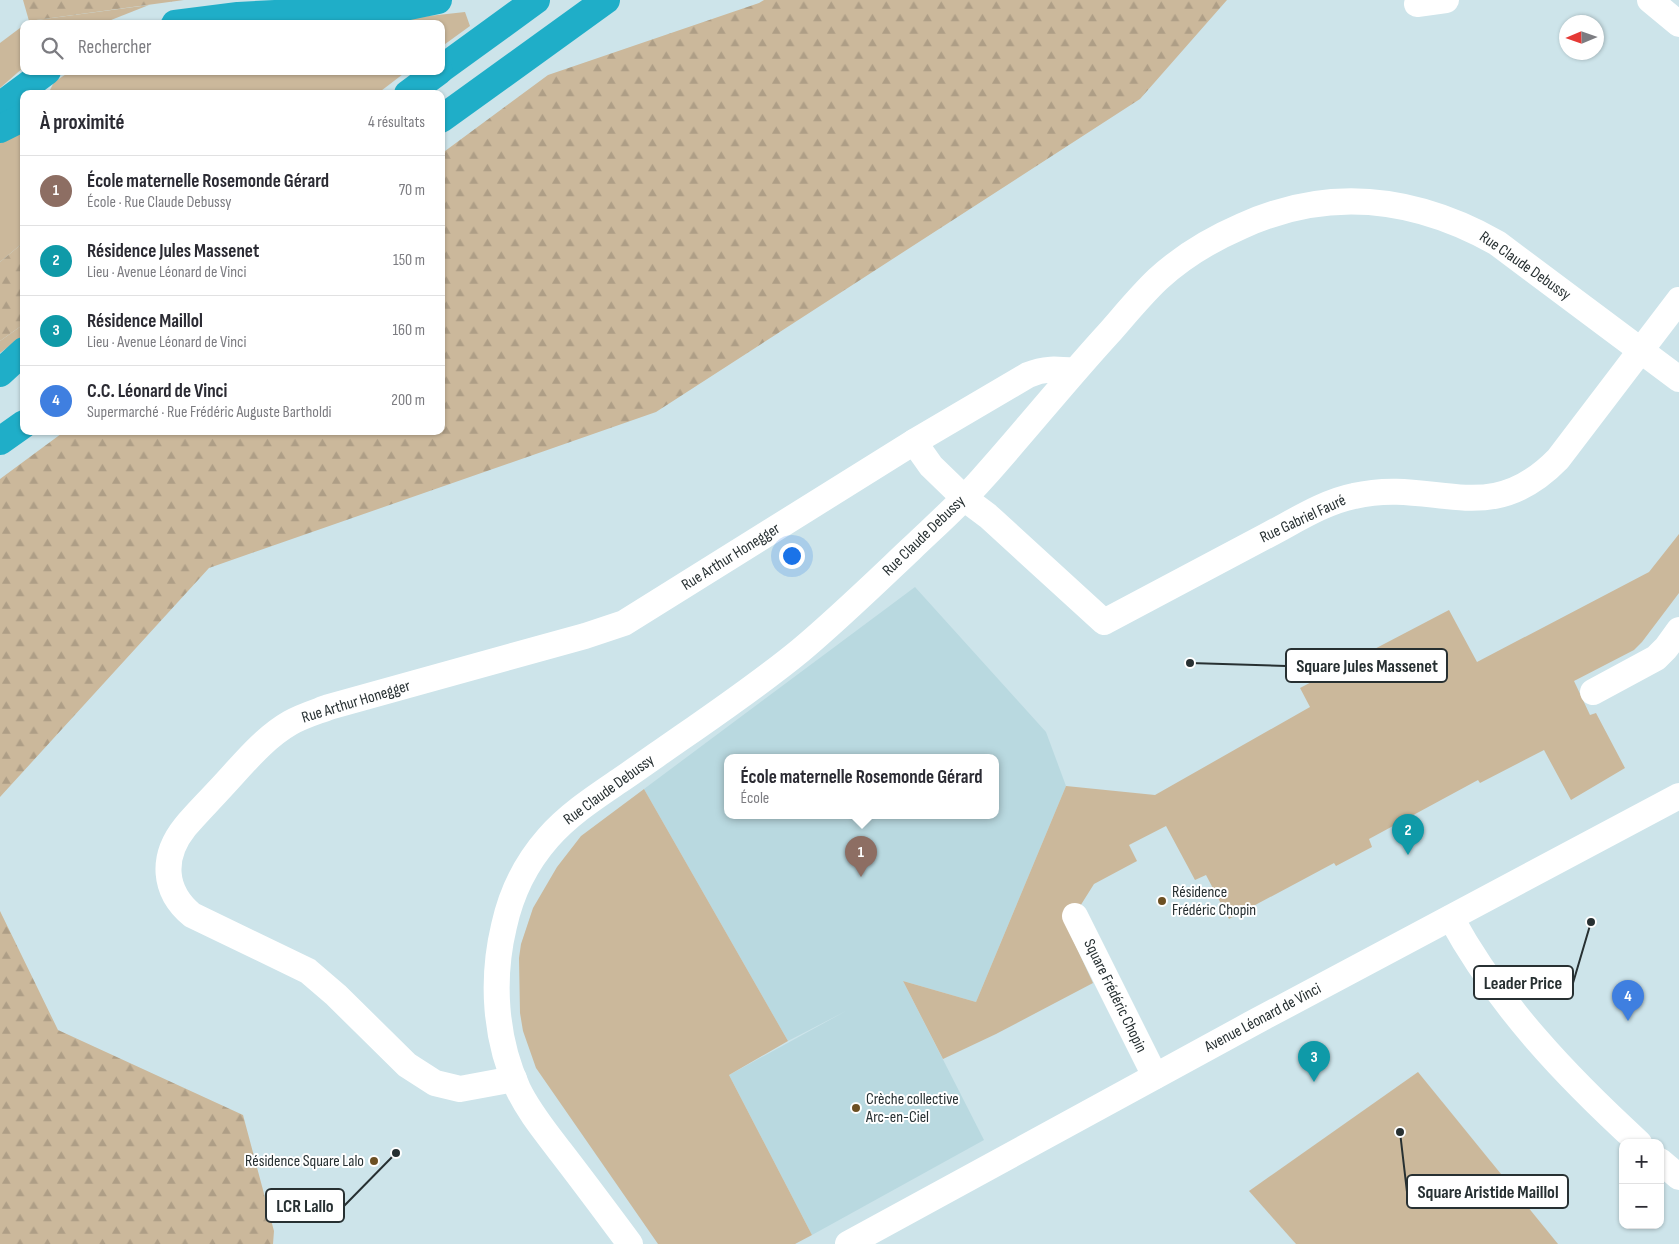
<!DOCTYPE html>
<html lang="fr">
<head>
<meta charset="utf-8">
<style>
	body { margin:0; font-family:"Sofia Sans Condensed",sans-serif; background:#f2f2f3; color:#2b2b33 }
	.controls { position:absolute; right:15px; bottom:15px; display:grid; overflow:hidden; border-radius:10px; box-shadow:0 1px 4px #0004 }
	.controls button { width:45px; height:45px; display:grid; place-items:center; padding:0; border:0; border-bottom:1px solid #e1e1e2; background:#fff; color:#2b2b33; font:25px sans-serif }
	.compass { position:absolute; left:1559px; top:15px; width:45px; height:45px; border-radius:50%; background:#fff; box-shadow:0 1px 4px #0004; rotate:268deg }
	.you { position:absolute; left:791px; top:555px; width:18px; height:18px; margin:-12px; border:4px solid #fff; border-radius:50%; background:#1a73e8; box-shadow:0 0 0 8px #1a73e833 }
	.badge { display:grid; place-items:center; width:32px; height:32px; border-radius:50%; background:#0b8043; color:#fff; font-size:16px; font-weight:700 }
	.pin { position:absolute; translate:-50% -41px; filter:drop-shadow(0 1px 2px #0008) }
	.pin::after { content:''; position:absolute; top:26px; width:18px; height:15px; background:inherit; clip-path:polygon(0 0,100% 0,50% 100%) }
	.popup { position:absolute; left:724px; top:754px; width:275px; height:65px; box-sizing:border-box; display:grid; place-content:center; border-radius:10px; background:#fff; filter:drop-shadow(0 1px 4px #0005); font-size:16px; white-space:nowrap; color:#7c7c81 }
	.popup b { font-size:19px; color:#2b2b33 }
	.popup::after { content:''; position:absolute; left:50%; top:100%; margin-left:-10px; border:10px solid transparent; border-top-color:#fff }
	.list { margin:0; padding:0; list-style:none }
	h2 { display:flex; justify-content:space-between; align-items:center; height:65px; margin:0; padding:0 20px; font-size:21px }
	h2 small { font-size:16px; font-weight:400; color:#7c7c81 }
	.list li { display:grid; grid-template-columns:32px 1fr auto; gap:15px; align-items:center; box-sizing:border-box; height:70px; padding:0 20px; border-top:1px solid #e1e1e2 }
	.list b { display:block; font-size:19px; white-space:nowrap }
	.list p { margin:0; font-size:16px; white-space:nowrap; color:#7c7c81 }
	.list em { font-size:16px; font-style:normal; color:#7c7c81 }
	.icon { flex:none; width:28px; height:28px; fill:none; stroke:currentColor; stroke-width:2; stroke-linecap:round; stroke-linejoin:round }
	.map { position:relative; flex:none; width:1679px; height:1244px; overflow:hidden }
	.search { position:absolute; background:#fff; box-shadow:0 1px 4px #0004; left:20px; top:20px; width:425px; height:55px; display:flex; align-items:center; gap:12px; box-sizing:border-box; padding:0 18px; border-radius:10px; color:#7c7c81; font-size:19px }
	.panel { position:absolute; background:#fff; box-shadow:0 1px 4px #0004; left:20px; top:90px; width:425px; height:345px; border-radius:10px }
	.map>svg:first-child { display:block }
	.built { fill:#b9d9e0; fill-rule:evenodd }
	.green { fill:#cbb89b }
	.forest { fill:url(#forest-firs) }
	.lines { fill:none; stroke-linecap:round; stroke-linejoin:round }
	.street { stroke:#fff; stroke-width:26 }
	.highway { stroke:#1faec8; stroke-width:28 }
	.poi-dot { fill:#6c5023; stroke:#fff; stroke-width:2 }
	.labels { text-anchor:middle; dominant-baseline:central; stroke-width:4; stroke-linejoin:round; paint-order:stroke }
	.street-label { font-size:16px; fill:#273032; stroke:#fff }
	.poi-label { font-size:16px; fill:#273032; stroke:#fff; text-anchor:start }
	.leader { fill:none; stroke:#273032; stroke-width:2 }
	.callout-dot { fill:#273032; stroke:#fff; stroke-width:2 }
	.callout { fill:#fff; stroke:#273032; stroke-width:2 }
	.callout-label { font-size:18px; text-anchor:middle; font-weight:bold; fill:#273032 }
</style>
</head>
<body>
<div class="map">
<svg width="1679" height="1244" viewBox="0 0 1679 1244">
	<defs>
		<pattern id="forest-firs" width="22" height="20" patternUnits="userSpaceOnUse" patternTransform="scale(1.25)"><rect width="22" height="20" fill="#cbb89b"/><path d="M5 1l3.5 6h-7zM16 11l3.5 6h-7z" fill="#ae9e86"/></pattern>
	</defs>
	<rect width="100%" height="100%" fill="#cde4ea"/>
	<path class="built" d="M915,587L1046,732L1066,786L976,1002L903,981L984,1140L812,1235L729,1075L846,1011L788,1041L644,789ZM727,758H995V816H727Z"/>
	<g class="green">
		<polygon points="149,5 101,24 25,24 29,21"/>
		<polygon points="465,12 470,26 441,47 441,24 356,24"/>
		<polygon points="24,25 24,67 0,88 0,43"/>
		<polygon points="71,71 407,71 377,94 53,94 50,90 54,82"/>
		<polygon points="24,132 24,242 0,262 0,143"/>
		<polygon points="24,324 24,335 0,353 0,341"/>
		<polygon points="1679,534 1679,593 1642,642 1634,650 1574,681 1590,715 1596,713 1625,768 1571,800 1544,750 1480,783 1478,780 1369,839 1372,847 1336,866 1334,863 1229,919 1206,875 1195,880 1166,826 1129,845 1137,861 1094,884 1067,927 1093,983 996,1034 943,1059 903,981 976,1002 1066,786 1155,795 1310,707 1300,688 1449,610 1477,662 1649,572"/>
		<polygon points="644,789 788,1041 729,1075 812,1235 795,1244 658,1244 536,1068 523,1031 520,1013 519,958 521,944 533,908 557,867 581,836"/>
		<polygon points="1418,1072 1558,1244 1296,1244 1249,1191"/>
	</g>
	<g class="forest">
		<polygon points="23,0 184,0 29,21"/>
		<polygon points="764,0 1227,0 1140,99 656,412 209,568 0,797 0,479 65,431 441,431 441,154 548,75 759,3"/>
		<polygon points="24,242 24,324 0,341 0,262"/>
		<polygon points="0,911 58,1030 243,1115 274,1231 273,1244 0,1244"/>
	</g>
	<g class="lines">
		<g class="street">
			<polyline points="1650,0 1679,24"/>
			<polyline points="1417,4 1446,0"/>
			<path d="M914,442L931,466L964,498L988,516L1104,622C1158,593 1213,564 1268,535C1295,521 1324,502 1354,496C1434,477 1488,531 1558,459L1679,300"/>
			<polyline points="1593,692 1656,658 1666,648 1679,630"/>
			<polyline points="1075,916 1155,1076"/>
			<path d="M1451,918C1499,1006 1566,1076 1639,1143"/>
			<path d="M514,1079L460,1089L435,1083L407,1065L336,995L308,971L192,915C163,891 161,857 185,827C195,815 207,803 218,791C240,768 262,739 290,723C302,716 316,712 329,707L585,636L624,623L914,442L1028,375C1044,368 1057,369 1074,371"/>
			<polyline points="1660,1161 1679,1177"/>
			<path d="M630,1244C607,1213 584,1182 560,1151C545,1131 529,1112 518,1089C495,1039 491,980 504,926C511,894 526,863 548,838C568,815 594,798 619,781C644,764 669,746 694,729C730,704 767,678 801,650C839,618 875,583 911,549C935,526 960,504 982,479C1025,431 1065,381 1108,334C1124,316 1140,296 1158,279C1183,256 1212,239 1242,226C1330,186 1415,197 1497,243L1679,379"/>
			<polyline points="848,1244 1251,1024 1679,796"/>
		</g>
		<g class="highway">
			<polyline points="175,24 238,16 404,7 438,0"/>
			<polyline points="441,69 536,0"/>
			<polyline points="408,94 439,71"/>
			<polyline points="0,106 47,71"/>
			<polyline points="441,119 606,0"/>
			<polyline points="0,129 24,117"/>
			<polyline points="0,373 24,351"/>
			<polyline points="0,441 24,424"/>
		</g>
	</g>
	<g class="poi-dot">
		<circle cx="1162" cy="901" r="5"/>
		<circle cx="856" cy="1108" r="5"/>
		<circle cx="374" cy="1161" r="5"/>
	</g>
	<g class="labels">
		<g class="street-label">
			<text transform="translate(1525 266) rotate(35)">Rue Claude Debussy</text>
			<text transform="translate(1303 519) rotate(-25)">Rue Gabriel Fauré</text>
			<text transform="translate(924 536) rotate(-44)">Rue Claude Debussy</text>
			<text transform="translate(731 557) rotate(-32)">Rue Arthur Honegger</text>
			<text transform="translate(356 702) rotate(-17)">Rue Arthur Honegger</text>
			<text transform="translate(609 790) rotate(-36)">Rue Claude Debussy</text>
			<text transform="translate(1115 996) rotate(64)">Square Frédéric Chopin</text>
			<text transform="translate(1263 1018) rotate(-28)">Avenue Léonard de Vinci</text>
		</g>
		<g class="poi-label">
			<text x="1172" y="892">Résidence<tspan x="1172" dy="18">Frédéric Chopin</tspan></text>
			<text x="866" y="1099">Crèche collective<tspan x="866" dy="18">Arc-en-Ciel</tspan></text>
			<text x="364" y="1161" text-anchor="end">Résidence Square Lalo</text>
		</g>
	</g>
	<path class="leader" d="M1190 663L1286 666M1591 922L1573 983M1400 1132L1407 1192M396 1153L344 1206"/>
	<g class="callout-dot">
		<circle cx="1190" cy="663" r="5"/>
		<circle cx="1591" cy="922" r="5"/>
		<circle cx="1400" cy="1132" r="5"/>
		<circle cx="396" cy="1153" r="5"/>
	</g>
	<g class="callout">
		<rect x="1286" y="649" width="161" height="33" rx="5"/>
		<rect x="1474" y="966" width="99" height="33" rx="5"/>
		<rect x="1407" y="1175" width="161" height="33" rx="5"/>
		<rect x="266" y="1189" width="78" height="33" rx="5"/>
	</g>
	<g class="callout-label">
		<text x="1367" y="672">Square Jules Massenet</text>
		<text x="1523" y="989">Leader Price</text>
		<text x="1488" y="1198">Square Aristide Maillol</text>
		<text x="305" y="1212">LCR Lallo</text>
	</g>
</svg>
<div class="controls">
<button>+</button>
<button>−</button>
</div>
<svg class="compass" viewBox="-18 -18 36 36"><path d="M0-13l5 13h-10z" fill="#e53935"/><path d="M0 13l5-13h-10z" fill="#7c7c81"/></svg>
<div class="you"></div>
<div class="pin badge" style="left:861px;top:877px;background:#8d6e63">1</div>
<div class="popup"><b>École maternelle Rosemonde Gérard</b>École</div>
<div class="pin badge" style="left:1408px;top:855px;background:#0f9aa8">2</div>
<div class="pin badge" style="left:1314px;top:1082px;background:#0f9aa8">3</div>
<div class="pin badge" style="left:1628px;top:1021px;background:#3f7fe0">4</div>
<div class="search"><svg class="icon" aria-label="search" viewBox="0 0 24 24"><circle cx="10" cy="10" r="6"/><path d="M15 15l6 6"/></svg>Rechercher</div>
<section class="panel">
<h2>À proximité<small>4 résultats</small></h2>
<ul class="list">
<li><span class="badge" style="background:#8d6e63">1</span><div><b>École maternelle Rosemonde Gérard</b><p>École · Rue Claude Debussy</p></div><em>70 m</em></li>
<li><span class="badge" style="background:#0f9aa8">2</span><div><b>Résidence Jules Massenet</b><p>Lieu · Avenue Léonard de Vinci</p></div><em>150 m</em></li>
<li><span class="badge" style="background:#0f9aa8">3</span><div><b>Résidence Maillol</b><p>Lieu · Avenue Léonard de Vinci</p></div><em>160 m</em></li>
<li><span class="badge" style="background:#3f7fe0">4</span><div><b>C.C. Léonard de Vinci</b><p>Supermarché · Rue Frédéric Auguste Bartholdi</p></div><em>200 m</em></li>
</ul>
</section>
</div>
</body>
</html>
